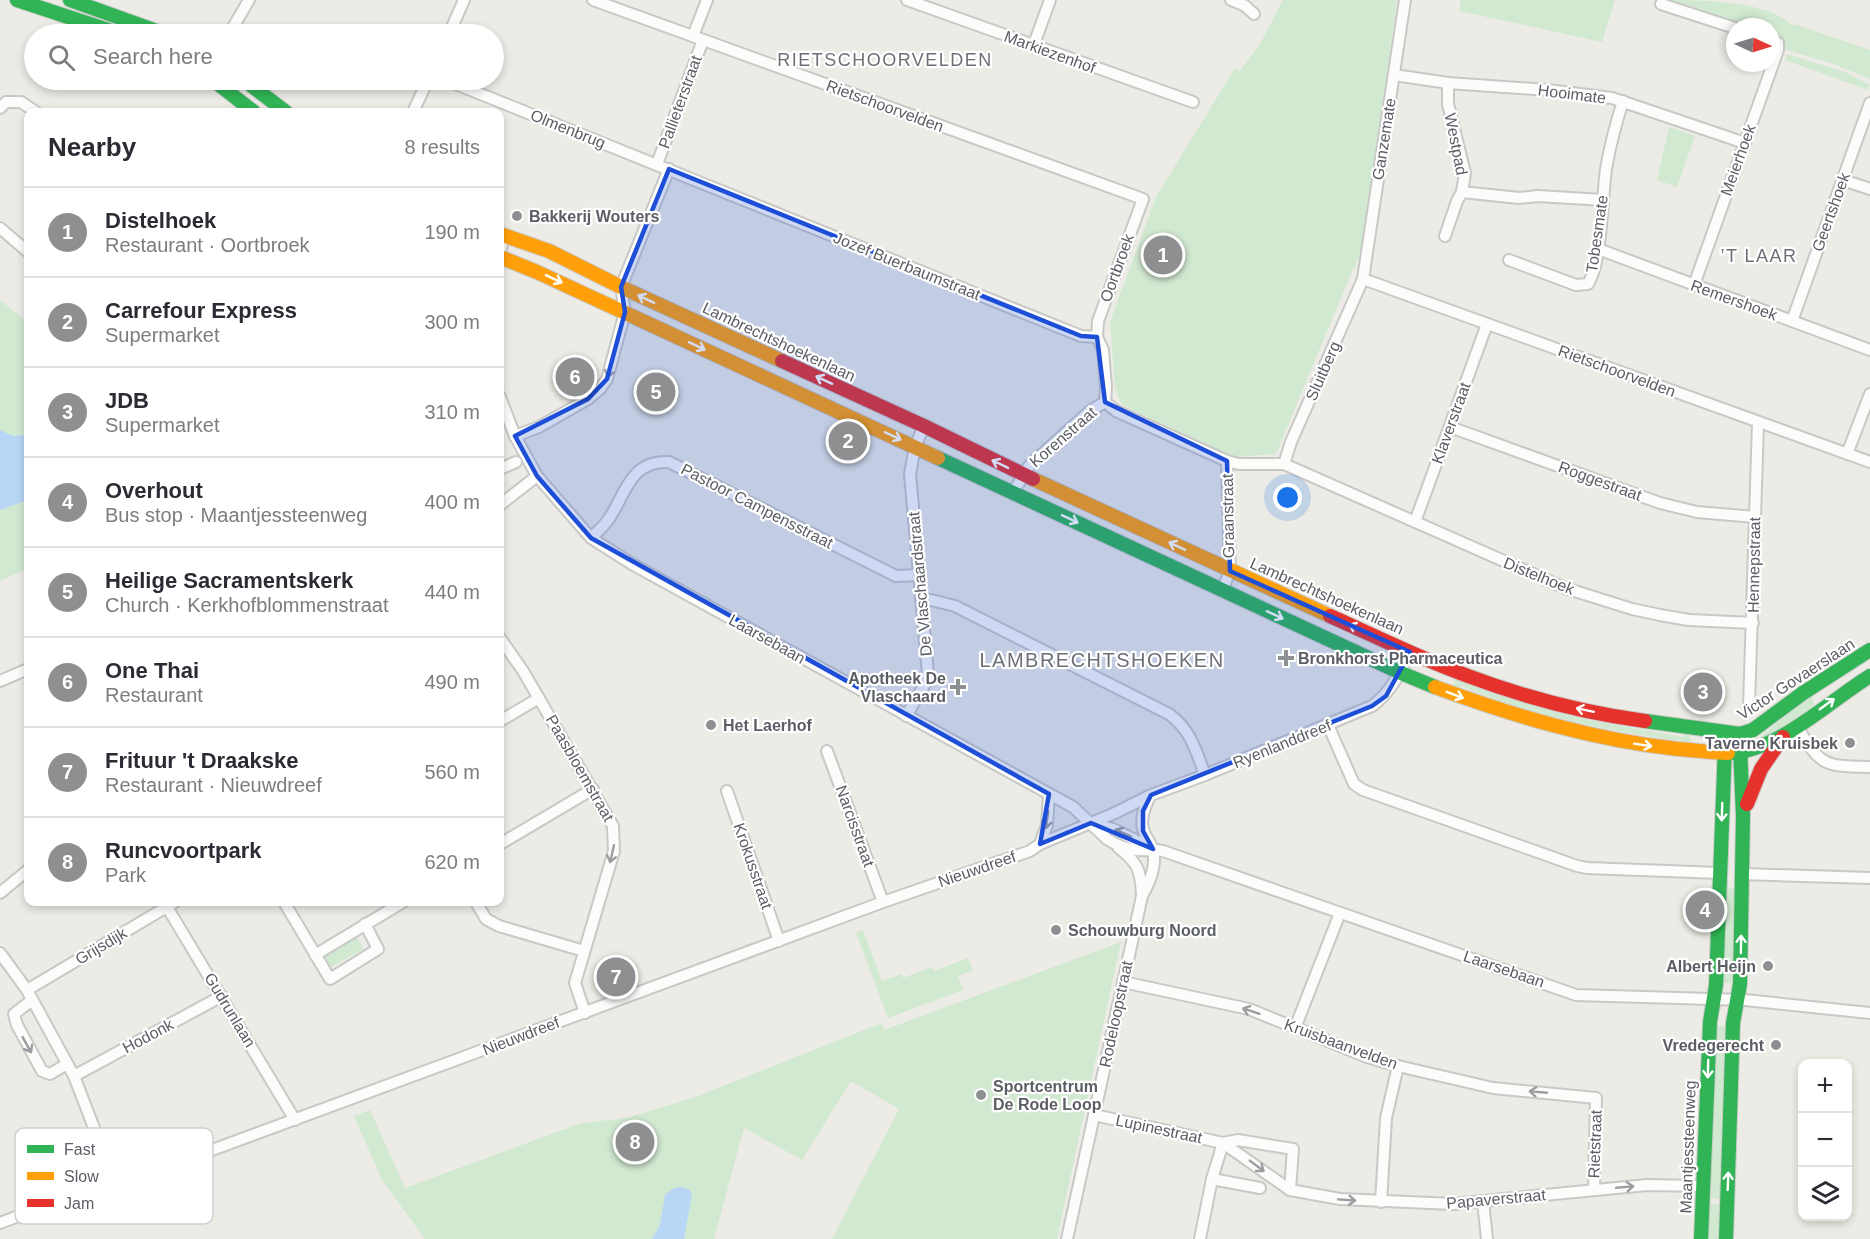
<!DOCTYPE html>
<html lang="en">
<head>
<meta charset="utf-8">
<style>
	body { margin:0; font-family:Arial,sans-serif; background:#f7f7f7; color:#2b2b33 }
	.controls { position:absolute; right:18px; bottom:18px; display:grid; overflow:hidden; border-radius:12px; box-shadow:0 3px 9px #0003 }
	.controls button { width:54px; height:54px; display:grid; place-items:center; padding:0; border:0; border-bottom:2px solid #e1e1e2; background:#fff; color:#2b2b33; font:30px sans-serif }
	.compass { position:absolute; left:1726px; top:18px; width:54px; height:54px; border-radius:50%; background:#fff; box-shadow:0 3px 9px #0003; rotate:94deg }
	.you { position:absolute; left:1288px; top:498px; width:21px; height:21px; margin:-15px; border:4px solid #fff; border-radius:50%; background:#1a73e8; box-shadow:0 0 0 9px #1a73e833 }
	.badge { display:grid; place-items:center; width:39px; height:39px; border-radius:50%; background:#8e8f91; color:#fff; font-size:20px; font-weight:700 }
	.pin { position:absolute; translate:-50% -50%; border:3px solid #fff; box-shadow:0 2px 6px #0006 }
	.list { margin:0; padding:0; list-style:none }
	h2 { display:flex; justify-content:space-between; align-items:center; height:78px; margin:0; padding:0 24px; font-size:26px }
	h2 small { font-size:20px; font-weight:400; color:#7c7c81 }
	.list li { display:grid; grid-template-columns:39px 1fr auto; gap:18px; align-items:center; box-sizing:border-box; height:90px; padding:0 24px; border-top:2px solid #e1e1e2 }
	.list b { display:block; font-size:22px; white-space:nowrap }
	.list p { margin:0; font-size:20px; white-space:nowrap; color:#7c7c81 }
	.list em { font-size:20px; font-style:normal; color:#7c7c81 }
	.icon { flex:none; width:33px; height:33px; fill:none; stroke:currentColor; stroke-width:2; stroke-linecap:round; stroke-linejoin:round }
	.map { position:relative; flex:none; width:1870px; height:1239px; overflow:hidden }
	.search { position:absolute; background:#fff; box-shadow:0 3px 9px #0003; left:24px; top:24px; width:480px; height:66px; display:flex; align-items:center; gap:15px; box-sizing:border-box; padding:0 21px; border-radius:33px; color:#7c7c81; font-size:22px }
	.panel { position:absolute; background:#fff; box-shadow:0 3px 9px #0003; left:24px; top:108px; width:480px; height:798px; border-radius:12px }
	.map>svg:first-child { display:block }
	.green { fill:#d2e9d1 }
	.water { fill:#b8d7f7 }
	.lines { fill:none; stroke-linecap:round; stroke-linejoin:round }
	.street-casing { stroke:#c8c9c7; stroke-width:14 }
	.fast-casing { stroke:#c9cac9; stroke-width:16 }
	.slow-casing { stroke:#c9cac9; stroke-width:16 }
	.jam-casing { stroke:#c9cac9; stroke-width:16 }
	.street { stroke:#fcfcfb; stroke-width:10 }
	.fast { stroke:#30b455; stroke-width:14 }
	.slow { stroke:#ff9f0a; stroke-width:14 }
	.jam { stroke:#e5322d; stroke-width:14 }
	.oneway { stroke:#fff }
	.oneway2 { stroke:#9b9da0 }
	.marked { fill:#1d4ed8; fill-opacity:0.2; stroke:#1d4ed8; stroke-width:4.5; stroke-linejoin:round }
	.poi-dot { fill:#8e8f91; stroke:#fff; stroke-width:2 }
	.labels { text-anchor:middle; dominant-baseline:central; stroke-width:4.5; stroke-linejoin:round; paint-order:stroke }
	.street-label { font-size:16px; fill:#5b5e64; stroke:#fff }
	.poi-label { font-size:16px; font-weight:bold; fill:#5b5e64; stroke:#fff; text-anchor:start }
	.neighbourhood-label { font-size:18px; letter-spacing:1.5px; fill:#6c7076; stroke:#fff }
	.quarter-label { font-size:20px; letter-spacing:1.5px; fill:#6c7076; stroke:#fff }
	.key { fill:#fff; stroke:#cecfd0; stroke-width:1.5 }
	.key-label { font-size:16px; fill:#5b5e64 }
</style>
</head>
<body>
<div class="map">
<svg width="1870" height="1239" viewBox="0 0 1870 1239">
	<rect width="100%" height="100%" fill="#ecebe5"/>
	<g class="green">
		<polygon points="1283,0 1397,0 1362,259 1356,259 1355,269 1353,269 1276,454 1234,457 1122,405 1115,388 1110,322 1156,197 1235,68 1240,71 1261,42"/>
		<polygon points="1461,0 1615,0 1602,42 1459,11"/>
		<path d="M1662,0C1701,0 1768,0 1793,26L1794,24L1870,50V79L1831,63L1783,49L1781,39L1771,35V27H1745Z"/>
		<polygon points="1787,54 1845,72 1870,85 1868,90 1785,60"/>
		<polygon points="1669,127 1695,136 1677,187 1657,180"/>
		<polygon points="0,300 28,323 28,568 0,581"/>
		<path d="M1456,676L1534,702V706L1593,721L1683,737L1684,733L1689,735L1691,741L1686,745H1682V741C1607,731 1531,716 1461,686L1457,691L1452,689Z"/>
		<polygon points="1812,693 1814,707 1759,744 1759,738"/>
		<polygon points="1725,888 1737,889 1733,983 1722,983"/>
		<polygon points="863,930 882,981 901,974 903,978 932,967 934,971 968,958 973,970 958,976 963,990 888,1018 856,933"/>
		<polygon points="356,936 363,949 331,967 323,955"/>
		<polygon points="1121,942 1057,1239 832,1239 899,1109 851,1081 802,1160 744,1128 714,1239 425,1239 382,1180 354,1116 370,1110 405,1188 581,1123 627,1118 695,1097 882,1023 884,1030"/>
		<polygon points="1717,1026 1727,1026 1722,1199 1708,1198 1713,1040"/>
		<polygon points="1708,1204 1722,1204 1721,1239 1706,1239"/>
	</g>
	<g class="water">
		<polygon points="0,430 13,436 23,435 28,448 28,500 0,510"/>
		<polygon points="682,1187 690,1190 692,1195 684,1239 652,1239 660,1225 665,1195 674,1188"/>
	</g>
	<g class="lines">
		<defs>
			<g id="street">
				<polyline points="593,0 1143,199 1098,321 1097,337 1103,350 1106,387 1105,402"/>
				<polyline points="907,0 1193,102"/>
				<polyline points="1231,0 1244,5 1254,14"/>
				<polyline points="1661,4 1735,28"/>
				<polyline points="229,34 249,0"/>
				<polyline points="449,34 464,0"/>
				<polyline points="693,36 707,0"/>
				<polyline points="1033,47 1050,0"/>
				<polyline points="1394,75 1448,83 1548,90 1612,98 1745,143"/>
				<polyline points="446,80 1081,336 1097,337"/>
				<polyline points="0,108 6,102 21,102 36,112"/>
				<polyline points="413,112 428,80"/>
				<polyline points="657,164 703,40"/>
				<polyline points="1843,180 1870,189"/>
				<polyline points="1462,192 1519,198 1538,196 1603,200"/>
				<polyline points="0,228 28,252"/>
				<polyline points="1445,236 1457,201 1462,192 1465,173 1448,104 1448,83"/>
				<polyline points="1598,249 1870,350"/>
				<polyline points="500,252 504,235"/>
				<path d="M1509,260L1576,285L1588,284C1602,262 1602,197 1606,169C1610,146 1616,123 1623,101"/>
				<polyline points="1363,279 1870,462"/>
				<polyline points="1694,285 1778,50 1778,43 1771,40"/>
				<polyline points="1792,321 1870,103"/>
				<path d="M500,397L515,436L537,476L591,538L632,564L1073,807L1107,839C1115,844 1127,849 1137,850C1146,851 1154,849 1163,851L1576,995L1745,1000L1870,1013"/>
				<polyline points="1105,402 1116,411 1227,461 1239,464 1284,464 1565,588 1632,609 1660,615 1689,620 1753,623"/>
				<polyline points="1450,427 1660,503 1697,512 1755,517"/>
				<polyline points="515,436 539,427 588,399 600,389 607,379 625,312 621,287 669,169"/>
				<polyline points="1847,454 1870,394"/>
				<polyline points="1284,464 1291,442 1363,279 1405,0"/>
				<polyline points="500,469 516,462"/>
				<polyline points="1013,493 1029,466 1090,411 1105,402"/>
				<polyline points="500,505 537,476"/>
				<polyline points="1415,522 1487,324"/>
				<path d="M591,538C597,532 603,527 608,520C626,495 629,460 669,462L896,576L918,575"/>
				<polyline points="1222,591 1230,571 1227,461"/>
				<path d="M921,600H931L955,606L1169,714C1191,730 1196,751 1205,775"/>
				<polyline points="500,638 523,671 613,826 614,851 575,983 585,1013"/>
				<polyline points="0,681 28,669"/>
				<polyline points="1749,706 1758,423"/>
				<polyline points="906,716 925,684 928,674 910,474 915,447 924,426"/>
				<polyline points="500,721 539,698"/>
				<polyline points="1328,725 1354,784 1363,790 1577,866 1587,868 1720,873"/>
				<path d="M1797,726C1821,767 1824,766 1870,767"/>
				<polyline points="827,751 883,902"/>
				<polyline points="727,791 779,941"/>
				<polyline points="1091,823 1113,829 1151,848"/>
				<polyline points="500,844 593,789"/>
				<polyline points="1040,844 1047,825 1049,794"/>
				<polyline points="1742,874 1870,878"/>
				<polyline points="0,893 28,870"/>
				<path d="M1142,896C1150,882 1157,866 1153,850C1151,843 1146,838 1144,832C1139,819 1145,807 1150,796"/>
				<polyline points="164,902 295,1120"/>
				<polyline points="284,902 330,979 378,949 365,924"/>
				<polyline points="476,902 486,919 499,926 584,951"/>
				<polyline points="0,953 27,990 74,1076 116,1185"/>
				<polyline points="315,955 403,902"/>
				<polyline points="1123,982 1249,1009 1367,1057 1398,1066 1493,1088 1596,1098 1594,1190"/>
				<polyline points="27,990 175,902"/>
				<polyline points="32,1000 14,1014 17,1025 42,1071 50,1074 67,1064"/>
				<polyline points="1295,1028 1340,913"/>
				<polyline points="74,1076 222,996"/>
				<polyline points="1094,1115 1223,1143 1290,1190 1340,1199 1453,1204 1647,1185 1703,1186"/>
				<polyline points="1223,1143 1238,1140 1293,1149 1290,1190"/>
				<polyline points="1212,1179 1260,1188"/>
				<polyline points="1483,1201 1487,1239"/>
				<polyline points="1381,1202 1386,1118 1398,1066"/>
				<path d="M0,1223L58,1201H74L883,902L1030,851L1040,844L1115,813L1151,795L1205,775L1372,706C1391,692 1400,673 1410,652"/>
				<path d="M1067,1239L1142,896C1141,870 1138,863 1118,847"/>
				<polyline points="1200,1239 1212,1179 1223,1143"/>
			</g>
			<g id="fast">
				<polyline points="17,0 120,34"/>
				<polyline points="70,0 165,34"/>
				<polyline points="213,80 254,112"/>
				<polyline points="244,80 286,112"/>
				<polyline points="938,458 1401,673 1435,687"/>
				<polyline points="1645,721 1740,734 1753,730 1803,693 1870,650"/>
				<path d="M1728,753C1778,752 1829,701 1870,676"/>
				<polyline points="1701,1239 1710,1022 1716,985 1725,744"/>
				<polyline points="1726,1239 1733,1023 1740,984 1743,816 1740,746"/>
			</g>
			<g id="slow">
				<polyline points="500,234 549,251 621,287 782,361"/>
				<polyline points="500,257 537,272 938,458"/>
				<polyline points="1033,479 1330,616"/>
				<path d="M1435,687C1514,716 1594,740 1678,749C1695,750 1712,753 1728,753"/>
			</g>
			<g id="jam">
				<polyline points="782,361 924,426 1033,479"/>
				<path d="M1330,616C1375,636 1421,659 1468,676C1524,697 1585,713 1645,721"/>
				<polyline points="1747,804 1761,769 1783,737"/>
			</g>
		</defs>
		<use href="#street" class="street-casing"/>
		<use href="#fast" class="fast-casing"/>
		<use href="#slow" class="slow-casing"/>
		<use href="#jam" class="jam-casing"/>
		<use href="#street" class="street"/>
		<use href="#fast" class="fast"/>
		<use href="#slow" class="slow"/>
		<use href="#jam" class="jam"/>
	</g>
	<defs><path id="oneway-shaft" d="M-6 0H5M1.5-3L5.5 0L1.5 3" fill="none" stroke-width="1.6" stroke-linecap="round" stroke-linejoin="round" transform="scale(1.5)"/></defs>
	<g class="oneway">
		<use href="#oneway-shaft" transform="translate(554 279) rotate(25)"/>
		<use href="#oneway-shaft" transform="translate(646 299) rotate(-155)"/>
		<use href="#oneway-shaft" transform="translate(697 346) rotate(25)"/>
		<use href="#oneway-shaft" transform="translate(824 380) rotate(-155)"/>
		<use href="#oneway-shaft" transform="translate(893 436) rotate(25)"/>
		<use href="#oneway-shaft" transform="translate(1000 464) rotate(-154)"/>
		<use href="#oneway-shaft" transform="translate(1070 519) rotate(25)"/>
		<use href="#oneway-shaft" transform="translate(1177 546) rotate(-155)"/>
		<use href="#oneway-shaft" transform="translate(1275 615) rotate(25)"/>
		<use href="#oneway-shaft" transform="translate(1357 628) rotate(-156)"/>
		<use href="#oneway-shaft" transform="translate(1455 695) rotate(20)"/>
		<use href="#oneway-shaft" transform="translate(1827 704) rotate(-36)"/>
		<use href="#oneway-shaft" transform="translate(1585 710) rotate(-168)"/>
		<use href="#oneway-shaft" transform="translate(1643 745) rotate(9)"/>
		<use href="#oneway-shaft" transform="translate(1722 812) rotate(92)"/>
		<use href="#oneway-shaft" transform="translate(1741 944) rotate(-89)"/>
		<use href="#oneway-shaft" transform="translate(1708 1069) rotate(92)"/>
		<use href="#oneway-shaft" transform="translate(1728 1181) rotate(-88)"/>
	</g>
	<g class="oneway2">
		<use href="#oneway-shaft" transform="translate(610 369) rotate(106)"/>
		<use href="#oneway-shaft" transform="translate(1047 820) rotate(99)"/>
		<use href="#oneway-shaft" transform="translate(1123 833) rotate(-156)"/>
		<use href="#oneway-shaft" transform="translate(612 854) rotate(103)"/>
		<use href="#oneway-shaft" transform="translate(1251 1011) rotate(-162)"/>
		<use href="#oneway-shaft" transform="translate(27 1045) rotate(61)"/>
		<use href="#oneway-shaft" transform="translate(1538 1092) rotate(-175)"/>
		<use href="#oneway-shaft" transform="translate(1257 1166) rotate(37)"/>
		<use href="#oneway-shaft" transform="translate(1625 1187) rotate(-5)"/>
		<use href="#oneway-shaft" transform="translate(1347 1200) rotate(4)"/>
	</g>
	<path class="marked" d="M669,169L1081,336L1097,337L1105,402L1227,461L1230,571L1410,652L1386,696L1372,706L1151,795L1143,811V831L1153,849L1091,823L1040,844L1049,794L591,538L537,476L515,436L588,399L607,379L625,312L621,287Z"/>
	<g class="poi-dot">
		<circle cx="517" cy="216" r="6"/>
		<path d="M1283 649h6v6h6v6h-6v6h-6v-6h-6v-6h6z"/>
		<path d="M955 678h6v6h6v6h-6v6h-6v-6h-6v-6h6z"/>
		<circle cx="711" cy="725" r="6"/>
		<circle cx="1850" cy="743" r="6"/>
		<circle cx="1056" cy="930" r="6"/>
		<circle cx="1768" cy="966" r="6"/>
		<circle cx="1776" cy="1045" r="6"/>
		<circle cx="981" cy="1095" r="6"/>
	</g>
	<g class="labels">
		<g class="street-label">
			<text transform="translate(1050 52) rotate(20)">Markiezenhof</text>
			<text transform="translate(1572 94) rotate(7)">Hooimate</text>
			<text transform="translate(680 102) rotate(-70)">Pallieterstraat</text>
			<text transform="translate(885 106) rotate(20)">Rietschoorvelden</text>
			<text transform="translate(568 129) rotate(22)">Olmenbrug</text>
			<text transform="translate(1384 139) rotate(-81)">Ganzemate</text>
			<text transform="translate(1456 144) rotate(79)">Westpad</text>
			<text transform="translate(1738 160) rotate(-70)">Meierhoek</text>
			<text transform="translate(1831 212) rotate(-70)">Geertshoek</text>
			<text transform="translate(1597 234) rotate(-82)">Tobesmate</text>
			<text transform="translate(907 266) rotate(22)">Jozef Buerbaumstraat</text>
			<text transform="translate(1117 268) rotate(-70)">Oortbroek</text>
			<text transform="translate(1734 300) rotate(20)">Remershoek</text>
			<text transform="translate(779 342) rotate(25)">Lambrechtshoekenlaan</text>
			<text transform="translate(1323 371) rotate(-66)">Sluitberg</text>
			<text transform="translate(1617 371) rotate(20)">Rietschoorvelden</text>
			<text transform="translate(1451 423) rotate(-70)">Klaverstraat</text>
			<text transform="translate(1063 437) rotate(-41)">Korenstraat</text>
			<text transform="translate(1600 481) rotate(20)">Roggestraat</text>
			<text transform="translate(757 506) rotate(27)">Pastoor Campensstraat</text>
			<text transform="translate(1228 516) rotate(-91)">Graanstraat</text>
			<text transform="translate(1754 565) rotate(-89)">Hennepstraat</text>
			<text transform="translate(1539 576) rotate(22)">Distelhoek</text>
			<text transform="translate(920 584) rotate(-95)">De Vlaschaardstraat</text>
			<text transform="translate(1327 596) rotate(24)">Lambrechtshoekenlaan</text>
			<text transform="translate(767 639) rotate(29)">Laarsebaan</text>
			<text transform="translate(1796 679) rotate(-33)">Victor Govaerslaan</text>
			<text transform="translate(1282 744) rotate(-22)">Ryenlanddreef</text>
			<text transform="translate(580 768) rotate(60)">Paasbloemstraat</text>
			<text transform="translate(855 826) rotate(70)">Narcisstraat</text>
			<text transform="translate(753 866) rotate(71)">Krokusstraat</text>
			<text transform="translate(977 869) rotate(-19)">Nieuwdreef</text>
			<text transform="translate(101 946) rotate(-31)">Grijsdijk</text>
			<text transform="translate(1504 969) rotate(19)">Laarsebaan</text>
			<text transform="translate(230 1010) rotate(59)">Gudrunlaan</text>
			<text transform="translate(1116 1014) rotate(-78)">Rodeloopstraat</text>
			<text transform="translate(148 1036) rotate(-28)">Hodonk</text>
			<text transform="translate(521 1036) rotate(-21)">Nieuwdreef</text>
			<text transform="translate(1341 1044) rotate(20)">Kruisbaanvelden</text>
			<text transform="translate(1159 1129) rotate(12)">Lupinestraat</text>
			<text transform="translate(1595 1144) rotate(-88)">Rietstraat</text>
			<text transform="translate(1688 1147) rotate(-88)">Maantjessteenweg</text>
			<text transform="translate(1496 1199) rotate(-5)">Papaverstraat</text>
		</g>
		<g class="poi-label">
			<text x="529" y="216">Bakkerij Wouters</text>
			<text x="1298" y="658">Bronkhorst Pharmaceutica</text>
			<text x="946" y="678" text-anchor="end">Apotheek De<tspan x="946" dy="18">Vlaschaard</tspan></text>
			<text x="723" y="725">Het Laerhof</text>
			<text x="1838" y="743" text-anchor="end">Taverne Kruisbek</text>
			<text x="1068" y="930">Schouwburg Noord</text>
			<text x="1756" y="966" text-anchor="end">Albert Heijn</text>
			<text x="1764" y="1045" text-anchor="end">Vredegerecht</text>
			<text x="993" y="1086">Sportcentrum<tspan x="993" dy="18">De Rode Loop</tspan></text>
		</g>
		<g class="neighbourhood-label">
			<text x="885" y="60">RIETSCHOORVELDEN</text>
			<text x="1759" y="256">’T LAAR</text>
		</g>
		<g class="quarter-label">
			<text x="1102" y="660">LAMBRECHTSHOEKEN</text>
		</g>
	</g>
	<rect x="15" y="1128" width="198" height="96" rx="9" class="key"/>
	<rect x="27" y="1145" width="27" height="8" fill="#30b455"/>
	<rect x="27" y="1172" width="27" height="8" fill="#ff9f0a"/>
	<rect x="27" y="1199" width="27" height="8" fill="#e5322d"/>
	<g class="key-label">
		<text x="64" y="1155">Fast</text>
		<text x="64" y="1182">Slow</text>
		<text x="64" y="1209">Jam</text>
	</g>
</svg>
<div class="controls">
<button>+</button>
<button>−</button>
<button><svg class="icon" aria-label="layers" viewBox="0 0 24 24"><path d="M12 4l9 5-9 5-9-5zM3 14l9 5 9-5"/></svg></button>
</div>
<svg class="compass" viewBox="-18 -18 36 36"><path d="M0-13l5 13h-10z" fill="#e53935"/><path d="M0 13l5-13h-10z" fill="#7c7c81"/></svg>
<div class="you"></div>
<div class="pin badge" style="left:1163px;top:255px">1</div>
<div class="pin badge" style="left:848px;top:441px">2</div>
<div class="pin badge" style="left:1703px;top:692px">3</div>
<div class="pin badge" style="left:1705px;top:910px">4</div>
<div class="pin badge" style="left:656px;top:392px">5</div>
<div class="pin badge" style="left:575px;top:377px">6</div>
<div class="pin badge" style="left:616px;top:977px">7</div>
<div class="pin badge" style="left:635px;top:1142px">8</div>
<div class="search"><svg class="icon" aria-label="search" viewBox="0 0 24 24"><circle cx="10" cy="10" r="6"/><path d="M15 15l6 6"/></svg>Search here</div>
<section class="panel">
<h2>Nearby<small>8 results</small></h2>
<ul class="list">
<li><span class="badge">1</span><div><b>Distelhoek</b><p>Restaurant · Oortbroek</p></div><em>190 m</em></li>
<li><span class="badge">2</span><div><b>Carrefour Express</b><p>Supermarket</p></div><em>300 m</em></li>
<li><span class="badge">3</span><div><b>JDB</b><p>Supermarket</p></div><em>310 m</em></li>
<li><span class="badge">4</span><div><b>Overhout</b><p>Bus stop · Maantjessteenweg</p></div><em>400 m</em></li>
<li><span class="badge">5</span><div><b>Heilige Sacramentskerk</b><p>Church · Kerkhofblommenstraat</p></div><em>440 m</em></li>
<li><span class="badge">6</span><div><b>One Thai</b><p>Restaurant</p></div><em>490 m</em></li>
<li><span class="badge">7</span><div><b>Frituur 't Draakske</b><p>Restaurant · Nieuwdreef</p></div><em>560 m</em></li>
<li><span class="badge">8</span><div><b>Runcvoortpark</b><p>Park</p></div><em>620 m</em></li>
</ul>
</section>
</div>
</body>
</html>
